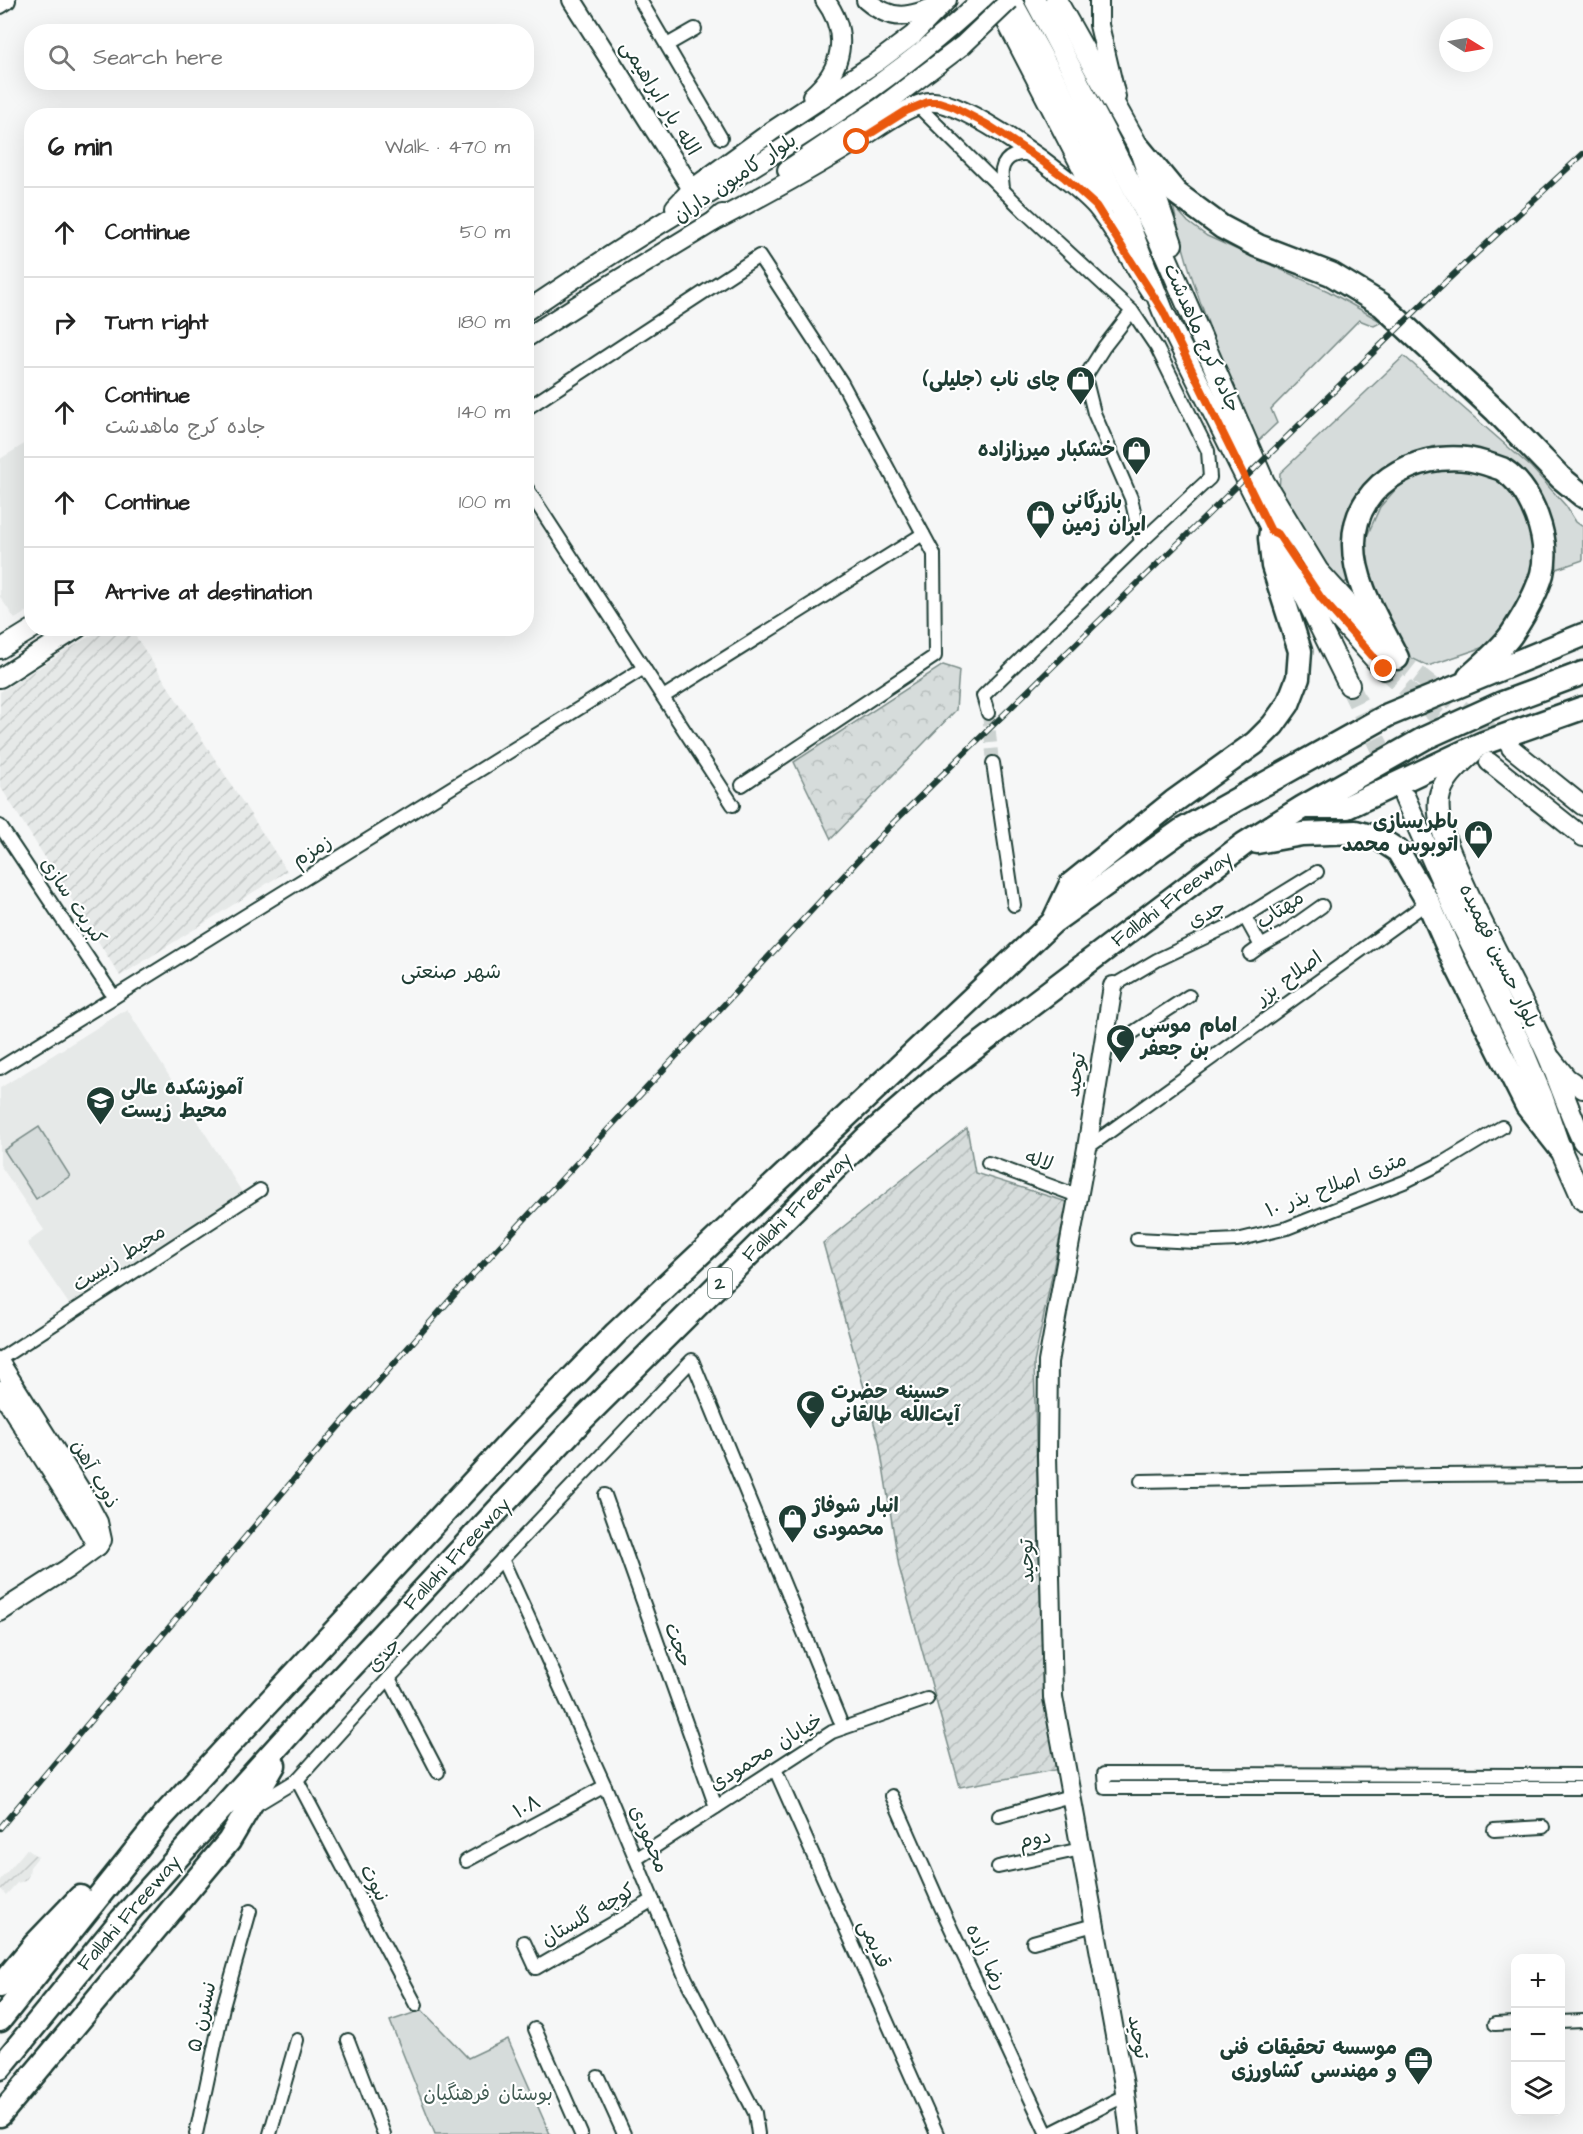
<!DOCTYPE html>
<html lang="en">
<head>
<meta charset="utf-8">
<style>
	body { margin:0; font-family:"Architects Daughter","Playpen Sans Arabic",sans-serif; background:#f6f6f6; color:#222 }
	.controls { position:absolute; right:18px; bottom:18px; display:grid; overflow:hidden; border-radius:12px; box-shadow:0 6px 24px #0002 }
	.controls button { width:54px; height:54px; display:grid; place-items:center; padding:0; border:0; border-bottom:2px solid #e0e0e0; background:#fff; color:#222; font:30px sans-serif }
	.compass { position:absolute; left:1439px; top:18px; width:54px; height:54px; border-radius:50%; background:#fff; box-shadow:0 6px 24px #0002; rotate:101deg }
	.stop { position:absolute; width:18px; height:18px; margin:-14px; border:4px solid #ea580c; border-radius:50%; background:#fff }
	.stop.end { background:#ea580c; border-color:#fff; box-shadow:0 2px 6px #0008 }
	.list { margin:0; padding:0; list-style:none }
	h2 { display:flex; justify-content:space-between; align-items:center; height:78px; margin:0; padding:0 24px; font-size:26px }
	h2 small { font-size:20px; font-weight:400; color:#767676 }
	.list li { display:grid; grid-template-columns:39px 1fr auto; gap:18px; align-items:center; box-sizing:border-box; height:90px; padding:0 24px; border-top:2px solid #e0e0e0 }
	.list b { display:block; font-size:22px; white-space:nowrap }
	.list p { margin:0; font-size:20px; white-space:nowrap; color:#767676 }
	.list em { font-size:20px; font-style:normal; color:#767676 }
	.icon { flex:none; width:33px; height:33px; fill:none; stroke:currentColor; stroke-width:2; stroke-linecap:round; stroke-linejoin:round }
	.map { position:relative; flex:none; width:1583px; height:2134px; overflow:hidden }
	.search { position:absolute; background:#fff; box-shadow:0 6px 24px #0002; left:24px; top:24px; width:510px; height:66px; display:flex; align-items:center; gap:15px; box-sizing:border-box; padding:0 21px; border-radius:24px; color:#767676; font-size:22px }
	.panel { position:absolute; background:#fff; box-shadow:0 6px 24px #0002; left:24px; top:108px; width:510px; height:528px; border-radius:24px }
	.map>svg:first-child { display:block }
	.built { fill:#e6e9e8 }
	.industrial { fill:url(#industrial-furrows) }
	.green { fill:#d6dcdb; stroke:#7a8c88; stroke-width:1.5 }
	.forest { fill:url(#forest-crowns); stroke:#7a8c88; stroke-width:1.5 }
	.garden { fill:url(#garden-furrows); stroke:#7a8c88; stroke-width:1.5 }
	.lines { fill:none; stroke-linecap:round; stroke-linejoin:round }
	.street-tunnel { stroke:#cbd2d0; stroke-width:12; stroke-dasharray:12 6; stroke-linecap:butt }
	.secondary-tunnel { stroke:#cbd2d0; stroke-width:18; stroke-dasharray:18 9; stroke-linecap:butt }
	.primary-tunnel { stroke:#cbd2d0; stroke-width:20; stroke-dasharray:20 10; stroke-linecap:butt }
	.street-casing { stroke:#1f3d34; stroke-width:16 }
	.secondary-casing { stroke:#1f3d34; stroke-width:22 }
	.primary-casing { stroke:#1f3d34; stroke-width:24 }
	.highway-casing { stroke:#1f3d34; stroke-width:27 }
	.street { stroke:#fff; stroke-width:12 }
	.secondary { stroke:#fff; stroke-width:18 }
	.primary { stroke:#fff; stroke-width:20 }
	.highway { stroke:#fff; stroke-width:22 }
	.rail-casing { stroke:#1f3d34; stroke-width:6 }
	.rail { stroke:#fff; stroke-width:4; stroke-dasharray:11; stroke-linecap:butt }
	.secondary-bridge-casing { stroke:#1f3d34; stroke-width:22; stroke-linecap:butt }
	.secondary-bridge { stroke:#fff; stroke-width:18 }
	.route { stroke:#ea580c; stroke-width:8 }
	.labels { text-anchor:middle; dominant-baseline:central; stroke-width:4.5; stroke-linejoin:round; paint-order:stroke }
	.shield { fill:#fff; stroke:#627771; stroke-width:1.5 }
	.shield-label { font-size:18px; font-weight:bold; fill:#1f3d34 }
	.street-label { font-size:20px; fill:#1f3d34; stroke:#fff }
	.poi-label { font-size:20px; font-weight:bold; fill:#1f3d34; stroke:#fff; text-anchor:start }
	.park-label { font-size:20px; fill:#445d55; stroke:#fff }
	.neighbourhood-label { font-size:21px; fill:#1f3d34; stroke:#fff }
</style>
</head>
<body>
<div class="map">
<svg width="1583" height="2134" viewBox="0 0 1583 2134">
	<defs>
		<pattern id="industrial-furrows" width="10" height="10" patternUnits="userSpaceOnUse" patternTransform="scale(1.5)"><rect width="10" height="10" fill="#e6e9e8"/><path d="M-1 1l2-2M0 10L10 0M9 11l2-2" fill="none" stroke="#c5c9c8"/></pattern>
		<pattern id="forest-crowns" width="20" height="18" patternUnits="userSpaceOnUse" patternTransform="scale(1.5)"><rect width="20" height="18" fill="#d6dcdb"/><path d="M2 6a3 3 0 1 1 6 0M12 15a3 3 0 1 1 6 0" fill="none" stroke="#b7bebd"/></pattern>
		<pattern id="garden-furrows" width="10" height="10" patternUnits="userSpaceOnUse" patternTransform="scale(1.5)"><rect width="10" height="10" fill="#d6dcdb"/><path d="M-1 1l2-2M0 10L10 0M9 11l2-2" fill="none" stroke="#b7bebd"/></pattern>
	</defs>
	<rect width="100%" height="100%" fill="#f6f7f7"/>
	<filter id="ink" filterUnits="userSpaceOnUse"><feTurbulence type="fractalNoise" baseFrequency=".0167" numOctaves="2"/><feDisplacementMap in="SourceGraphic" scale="12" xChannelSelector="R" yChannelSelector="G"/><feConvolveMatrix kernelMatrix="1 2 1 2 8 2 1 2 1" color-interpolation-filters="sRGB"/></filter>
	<g filter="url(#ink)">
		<g class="built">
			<polygon points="31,440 31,609 15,619 0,597 0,459"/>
			<polygon points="127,1009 242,1192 71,1307 27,1243 44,1230 0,1165 0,1088"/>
		</g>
		<g class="industrial">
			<polygon points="101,629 131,629 287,871 120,976 0,786 0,692"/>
			<polygon points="27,1849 38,1857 30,1867 29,1875 25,1881 17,1883 6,1895 0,1888 0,1880"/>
		</g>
		<g class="green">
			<path d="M1173,205L1188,222L1207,236L1328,291L1382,322L1374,326L1359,320L1271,409L1277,423L1256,443C1225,365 1189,287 1173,205Z"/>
			<polygon points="1404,356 1531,467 1566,506 1576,522 1583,527 1583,560 1557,569 1547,518 1492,455 1456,447 1435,446 1410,456 1386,472 1344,556 1348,581 1342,584 1330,572 1279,493 1280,473"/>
			<polygon points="1470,465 1492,474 1516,495 1533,526 1538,557 1523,607 1484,647 1428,666 1405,655 1360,564 1363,545 1380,507 1396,489 1423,469"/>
			<polygon points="39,1127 70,1176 36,1199 4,1150"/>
			<polygon points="422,2010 468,2058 508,2039 550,2134 435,2134 390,2021"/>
		</g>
		<polygon class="forest" points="943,665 959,670 956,710 831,839 794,762"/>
		<polygon class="garden" points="967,1128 975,1173 1067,1202 1034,1363 1043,1701 1060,1769 960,1787 899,1567 879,1441 823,1243"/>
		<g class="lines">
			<polyline class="street-tunnel" points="988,713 993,763"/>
			<g class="secondary-tunnel">
				<polyline points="1397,658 1508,745"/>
				<polyline points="1384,669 1481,755"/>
			</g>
			<polyline class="primary-tunnel" points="1349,685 1403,795"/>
			<defs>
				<g id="street">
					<polyline points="640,0 721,138"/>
					<polyline points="667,45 695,29"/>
					<polyline points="918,106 1024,211 1132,311 1157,348 1208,451 1210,478 1141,542 1131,498 1094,413 1085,377 1104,347 1132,311"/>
					<path d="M1003,190C1003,184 1001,176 1002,170C1005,155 1020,152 1032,155"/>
					<polyline points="526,409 759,256 842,383 934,554 935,656 742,785"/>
					<polyline points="526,487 733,805"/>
					<polyline points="663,697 923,534"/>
					<polyline points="988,713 983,696 1141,542"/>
					<polyline points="993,763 1014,905"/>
					<polyline points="0,826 114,997"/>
					<polyline points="1245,917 1261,946 1284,933 1322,906"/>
					<polyline points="1250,954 1261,946"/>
					<polyline points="1113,986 1157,960 1233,924 1317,872"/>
					<polyline points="1103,1052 1189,996"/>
					<polyline points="0,1068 644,668"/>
					<polyline points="1087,1148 1428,902"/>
					<polyline points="988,1163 1078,1196"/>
					<polyline points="1137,1239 1195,1242 1237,1240 1287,1228 1404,1182 1444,1162 1502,1127"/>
					<polyline points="0,1359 260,1190"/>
					<polyline points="1141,1481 1433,1475 1583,1474"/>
					<polyline points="605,1495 716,1807"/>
					<polyline points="502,1559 605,1786 686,1979 755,2113 758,2134"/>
					<polyline points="389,1678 438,1772"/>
					<polyline points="775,1769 937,2134"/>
					<polyline points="1583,1775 1104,1774 1105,1788 1583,1788"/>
					<polyline points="297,1780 416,2005"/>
					<polyline points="892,1796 941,1907 1047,2134"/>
					<polyline points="254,1806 297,1780 389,1678 692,1360 843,1728"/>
					<polyline points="999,1816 1070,1796"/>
					<polyline points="1494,1830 1543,1827"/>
					<polyline points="636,1859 832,1732 927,1699"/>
					<polyline points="466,1861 605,1786"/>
					<polyline points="998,1867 1081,1849"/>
					<polyline points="524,1942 536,1968 653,1900"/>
					<polyline points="1033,1942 1094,1925"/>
					<polyline points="1560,2022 1583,2021"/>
					<polyline points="1495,2024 1516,2023"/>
					<polyline points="535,2029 581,2134"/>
					<polyline points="348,2040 384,2134"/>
					<polyline points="598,2077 624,2134"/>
					<polyline points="196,2134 223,2007 250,1911"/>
					<polyline points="270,2134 297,2040"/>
					<polyline points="1049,2134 1124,2096"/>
				</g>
				<g id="secondary">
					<polyline points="572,0 692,189"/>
					<path d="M866,0C892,22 909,18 939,5"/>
					<polyline points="995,0 1103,209"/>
					<polyline points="1099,0 1099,25 1116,97"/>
					<polyline points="0,4 6,0"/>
					<path d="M812,96C843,69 850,34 825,0"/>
					<polyline points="787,170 884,105 963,45"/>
					<polyline points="675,207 692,189 772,131 877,62 913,35 947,0"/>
					<path d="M713,222C761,197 807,172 852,144C874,131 904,107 928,102C961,96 1073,180 1096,206C1117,231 1131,263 1150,291"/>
					<path d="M526,311C578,276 630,242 683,210C787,146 892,84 981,0"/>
					<polyline points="526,338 598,292 713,222 722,214"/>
					<polyline points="0,649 34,628"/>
					<polyline points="0,678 78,628"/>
					<polyline points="1511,748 1583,806"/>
					<polyline points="1489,762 1583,837"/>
					<polyline points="1113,986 1087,1148 1048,1362 1047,1456 1053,1697 1124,2085 1130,2134"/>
					<polyline points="1552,1059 1567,1078 1583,1089"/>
					<polyline points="0,1363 83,1494 98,1522 102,1540 98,1546 67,1569 0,1612"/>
					<polyline points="0,1390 84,1523 95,1543 98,1546"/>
				</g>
				<g id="primary">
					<polyline points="1011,0 1087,138 1130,227 1163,311 1349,685"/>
					<polyline points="1035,0 1107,136 1159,240 1264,482 1318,571 1385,645"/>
					<polyline points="1056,0 1139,148 1172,244"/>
					<polyline points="1305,575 1321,598 1384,669"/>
					<path d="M1473,752C1459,765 1442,779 1439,799C1436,824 1450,851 1459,873C1485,934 1519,992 1547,1053C1560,1082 1569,1113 1583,1141"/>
					<polyline points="1405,798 1457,915 1519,1041 1542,1096 1560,1148 1583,1200"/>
				</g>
				<g id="highway">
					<polyline points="1139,148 1176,193 1222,227 1258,246 1331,274 1382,305 1496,411 1561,478 1583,496"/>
					<path d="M1397,658C1380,623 1353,583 1354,543C1354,479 1429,445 1484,463C1490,465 1497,467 1502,469C1532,488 1551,540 1542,574C1536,595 1523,617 1511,635C1500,650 1483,664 1469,677"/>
					<polyline points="1305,807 1347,807 1481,744 1583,708"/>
					<polyline points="1257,842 1302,834 1356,832 1378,838 1398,851 1428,902 1453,959 1527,1106 1560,1148"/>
					<polyline points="1054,920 1071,884 1173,802 1255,743 1273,725 1288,704 1298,678 1300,651 1273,566 1270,538 1271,531"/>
					<polyline points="0,1986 35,1944 80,1897"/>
					<polyline points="0,2020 163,1816 511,1441 616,1333 1053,922 1182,830 1388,715 1583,635"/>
					<polyline points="0,2068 122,1919 300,1722 581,1421 866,1138 934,1079 1244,844 1303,807 1425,738 1500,704 1583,673"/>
					<polyline points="0,2115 229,1841 274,1765"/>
				</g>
			</defs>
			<use href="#street" class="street-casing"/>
			<use href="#secondary" class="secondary-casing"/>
			<use href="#primary" class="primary-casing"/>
			<use href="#highway" class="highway-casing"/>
			<use href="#street" class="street"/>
			<use href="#secondary" class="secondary"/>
			<use href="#primary" class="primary"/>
			<use href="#highway" class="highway"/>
			<defs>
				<polyline id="rail" points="0,1828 327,1440 456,1293 890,826 1439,288 1583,154"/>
			</defs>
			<use href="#rail" class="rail-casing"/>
			<use href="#rail" class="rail"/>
			<defs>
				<polyline id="secondary-bridge" points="963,45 1010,0"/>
			</defs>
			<use href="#secondary-bridge" class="secondary-bridge-casing"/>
			<use href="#secondary-bridge" class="secondary-bridge"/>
		</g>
	</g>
	<g class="lines" filter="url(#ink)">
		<polyline class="route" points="857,142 906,111 928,102 939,102 954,107 988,125 1035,156 1064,177 1096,206 1163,311 1271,531 1278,534 1321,598 1384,669"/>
	</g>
	<defs>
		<symbol id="shop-pin" viewBox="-11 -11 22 30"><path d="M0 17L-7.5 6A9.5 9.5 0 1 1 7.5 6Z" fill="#1f3d34" stroke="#fff"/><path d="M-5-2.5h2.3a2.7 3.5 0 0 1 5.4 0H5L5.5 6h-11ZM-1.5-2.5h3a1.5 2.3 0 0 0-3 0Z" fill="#fff"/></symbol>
		<symbol id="mosque-pin" viewBox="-11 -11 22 30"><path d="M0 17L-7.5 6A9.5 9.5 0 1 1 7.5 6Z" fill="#1f3d34" stroke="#fff"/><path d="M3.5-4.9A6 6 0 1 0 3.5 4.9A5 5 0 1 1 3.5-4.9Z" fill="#fff"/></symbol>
		<symbol id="university-pin" viewBox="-11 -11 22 30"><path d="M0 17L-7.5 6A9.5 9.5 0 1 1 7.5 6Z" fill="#1f3d34" stroke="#fff"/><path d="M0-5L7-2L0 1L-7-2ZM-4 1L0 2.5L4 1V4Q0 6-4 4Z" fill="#fff"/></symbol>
		<symbol id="office-pin" viewBox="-11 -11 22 30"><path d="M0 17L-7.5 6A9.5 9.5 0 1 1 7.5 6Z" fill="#1f3d34" stroke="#fff"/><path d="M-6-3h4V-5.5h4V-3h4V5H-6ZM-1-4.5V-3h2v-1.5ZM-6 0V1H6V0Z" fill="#fff"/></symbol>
	</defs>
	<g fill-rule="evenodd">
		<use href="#shop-pin" x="1064" y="364" width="33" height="45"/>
		<use href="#shop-pin" x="1120" y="434" width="33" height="45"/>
		<use href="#shop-pin" x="1024" y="498" width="33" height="45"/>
		<use href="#shop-pin" x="1462" y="818" width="33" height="45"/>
		<use href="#mosque-pin" x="1104" y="1022" width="33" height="45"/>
		<use href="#university-pin" x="84" y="1084" width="33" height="45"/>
		<use href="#mosque-pin" x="794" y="1388" width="33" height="45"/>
		<use href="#shop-pin" x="776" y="1502" width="33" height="45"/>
		<use href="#office-pin" x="1402" y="2044" width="33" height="45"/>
	</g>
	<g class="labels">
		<rect class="shield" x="708" y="1268" width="24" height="30" rx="4.5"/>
		<g class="shield-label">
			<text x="720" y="1283">2</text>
		</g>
		<g class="street-label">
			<text transform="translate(660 98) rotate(58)">الله یار ابراهیمی</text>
			<text transform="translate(735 178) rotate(-34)">بلوار کامیون داران</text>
			<text transform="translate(1202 338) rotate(66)">جاده کرج ماهدشت</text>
			<text transform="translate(312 851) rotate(-32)">زمزم</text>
			<text transform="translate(1172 899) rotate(-37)">Fallahi Freeway</text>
			<text transform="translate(73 901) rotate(56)">کبریت سازی</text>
			<text transform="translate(1280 910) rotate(-34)">مهتاب</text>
			<text transform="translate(1207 914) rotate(-26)">جدی</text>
			<text transform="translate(1499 956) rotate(64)">بلوار حسین فهمیده</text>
			<text transform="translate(1289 978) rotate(-36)">اصلاح بزر</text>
			<text transform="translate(1076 1075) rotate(-81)">توحید</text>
			<text transform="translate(1039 1161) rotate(20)">لاله</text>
			<text transform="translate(1336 1185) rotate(-21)">۱۰ متری اصلاح بذر</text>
			<text transform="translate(797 1207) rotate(-45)">Fallahi Freeway</text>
			<text transform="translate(119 1258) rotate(-33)">محیط زیست</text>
			<text transform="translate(95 1474) rotate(60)">ذوب آهن</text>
			<text transform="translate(457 1554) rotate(-47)">Fallahi Freeway</text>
			<text transform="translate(1027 1561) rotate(-91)">توحید</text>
			<text transform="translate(678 1645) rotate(70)">حجت</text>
			<text transform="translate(384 1655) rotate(-47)">جدی</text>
			<text transform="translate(766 1752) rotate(-32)">خیابان محمودی</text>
			<text transform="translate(527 1807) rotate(-28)">۱۰۸</text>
			<text transform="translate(649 1839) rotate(67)">محمودی</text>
			<text transform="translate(1035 1839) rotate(-12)">دوم</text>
			<text transform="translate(374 1883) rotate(62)">نبوت</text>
			<text transform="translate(129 1913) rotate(-49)">Fallahi Freeway</text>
			<text transform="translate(588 1915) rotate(-30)">کوچه گلستان</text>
			<text transform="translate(874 1944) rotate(66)">قدیمی</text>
			<text transform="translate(986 1957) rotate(65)">رضا زاده</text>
			<text transform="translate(202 2017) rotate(-77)">نسترن ۵</text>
			<text transform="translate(1138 2037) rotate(80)">توحید</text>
		</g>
		<g class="poi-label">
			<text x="1060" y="380" text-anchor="end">چای ناب (جلیلی)</text>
			<text x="1115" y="450" text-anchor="end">خشکبار میرزازاده</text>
			<text x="1062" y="502">بازرگانی<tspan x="1062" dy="23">ایران زمین</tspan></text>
			<text x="1458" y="822" text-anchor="end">باطریسازی<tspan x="1458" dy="23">اتوبوس محمد</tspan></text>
			<text x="1141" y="1026">امام موسی<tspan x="1141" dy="23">بن جعفر</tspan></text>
			<text x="121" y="1088">آموزشکده عالی<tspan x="121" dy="23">محیط زیست</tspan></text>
			<text x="831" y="1392">حسینه حضرت<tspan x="831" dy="23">آیت‌الله طالقانی</tspan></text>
			<text x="813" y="1506">انبار شوفاژ<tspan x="813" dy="23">محمودی</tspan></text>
			<text x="1397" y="2048" text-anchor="end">موسسه تحقیقات فنی<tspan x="1397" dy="23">و مهندسی کشاورزی</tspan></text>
		</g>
		<g class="park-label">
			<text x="488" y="2094">بوستان فرهنگیان</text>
		</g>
		<g class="neighbourhood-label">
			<text x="451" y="971">شهر صنعتی</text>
		</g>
	</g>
</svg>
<div class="controls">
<button>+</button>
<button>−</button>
<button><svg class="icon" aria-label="layers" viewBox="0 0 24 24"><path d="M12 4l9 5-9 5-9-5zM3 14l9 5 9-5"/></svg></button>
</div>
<svg class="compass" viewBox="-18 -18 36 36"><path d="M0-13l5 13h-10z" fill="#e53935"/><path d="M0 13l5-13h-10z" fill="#767676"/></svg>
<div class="stop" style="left:857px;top:142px"></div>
<div class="stop end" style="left:1384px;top:669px"></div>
<div class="search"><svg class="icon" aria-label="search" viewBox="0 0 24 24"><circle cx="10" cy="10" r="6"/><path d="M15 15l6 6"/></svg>Search here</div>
<section class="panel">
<h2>6 min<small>Walk · 470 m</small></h2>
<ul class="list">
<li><svg class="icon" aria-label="ahead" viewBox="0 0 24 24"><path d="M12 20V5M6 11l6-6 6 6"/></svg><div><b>Continue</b></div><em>50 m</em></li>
<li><svg class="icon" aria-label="right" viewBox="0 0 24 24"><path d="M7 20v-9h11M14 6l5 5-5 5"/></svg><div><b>Turn right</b></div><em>180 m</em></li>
<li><svg class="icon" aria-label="ahead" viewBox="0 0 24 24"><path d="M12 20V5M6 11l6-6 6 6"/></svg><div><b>Continue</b><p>جاده کرج ماهدشت</p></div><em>140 m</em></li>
<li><svg class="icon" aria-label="ahead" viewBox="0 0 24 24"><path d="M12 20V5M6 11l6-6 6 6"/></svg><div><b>Continue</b></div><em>100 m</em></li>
<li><svg class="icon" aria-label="arrive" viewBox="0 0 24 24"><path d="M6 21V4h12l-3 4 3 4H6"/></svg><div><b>Arrive at destination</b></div></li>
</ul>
</section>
</div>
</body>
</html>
